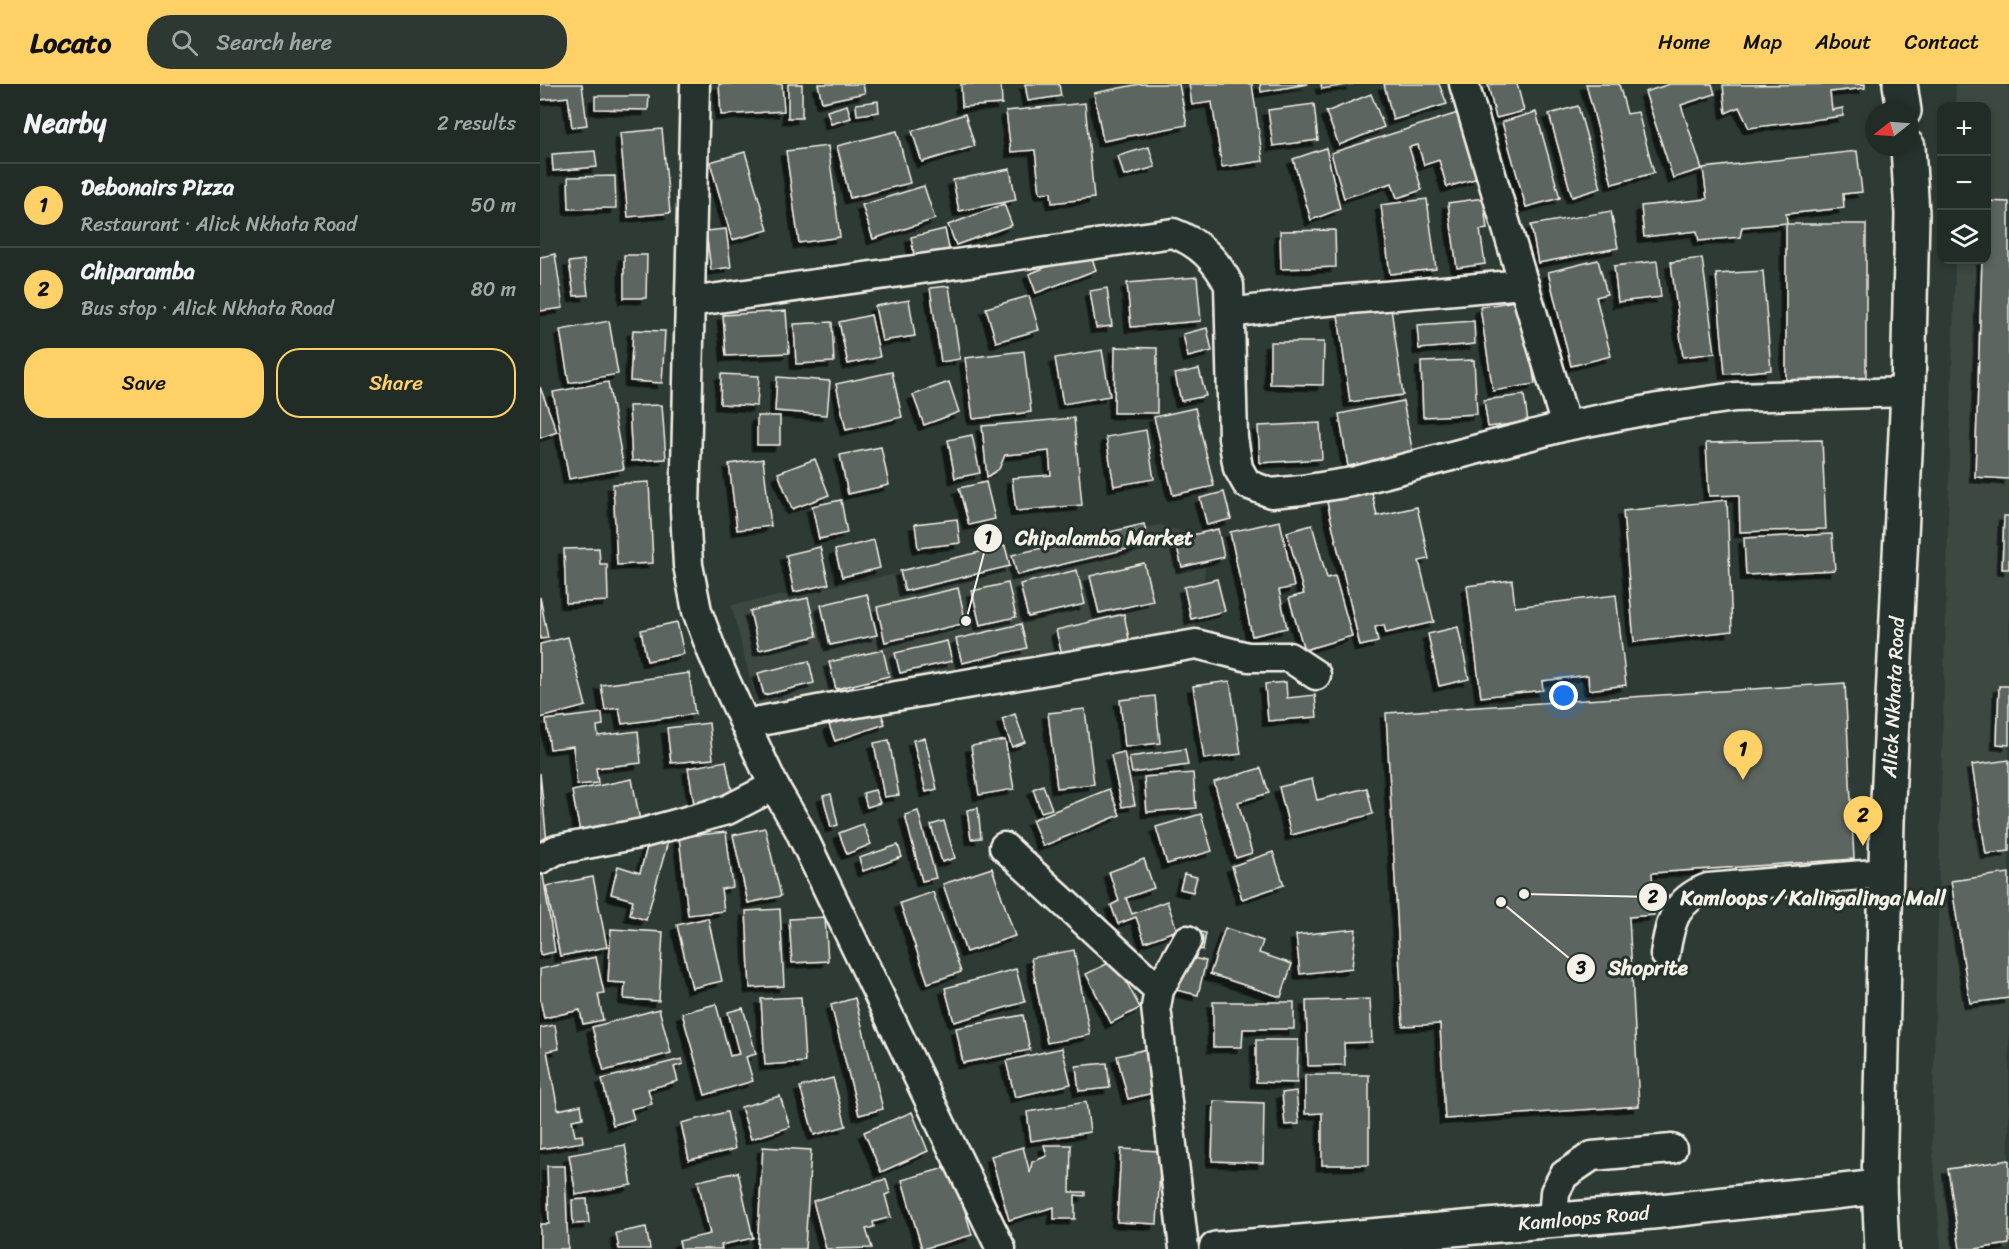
<!DOCTYPE html>
<html lang="en">
<head>
<meta charset="utf-8">
<style>
	body { margin:0; font-family:Sriracha,sans-serif; background:#2e3833; color:#f1f3f6 }
	.controls { position:absolute; right:18px; top:18px; display:grid; overflow:hidden; border-radius:12px; box-shadow:0 3px 9px #0003 }
	.controls button { width:54px; height:54px; display:grid; place-items:center; padding:0; border:0; border-bottom:2px solid #3f4844; background:#222c27; color:#f1f3f6; font:30px sans-serif }
	.compass { position:absolute; left:1325px; top:18px; width:54px; height:54px; border-radius:50%; background:#222c27; box-shadow:0 3px 9px #0003; rotate:253deg }
	.you { position:absolute; left:1024px; top:612px; width:21px; height:21px; margin:-15px; border:4px solid #fff; border-radius:50%; background:#1a73e8; box-shadow:0 0 0 9px #1a73e833 }
	.badge { display:grid; place-items:center; width:39px; height:39px; border-radius:50%; background:#ffd166; color:#111; font-size:20px; font-weight:700 }
	.pin { position:absolute; translate:-50% -50px; filter:drop-shadow(0 2px 3px #0008) }
	.pin::after { content:''; position:absolute; top:32px; width:21px; height:18px; background:inherit; clip-path:polygon(0 0,100% 0,50% 100%) }
	.list { margin:0; padding:0; list-style:none }
	h2 { display:flex; justify-content:space-between; align-items:center; height:78px; margin:0; padding:0 24px; font-size:26px }
	h2 small { font-size:20px; font-weight:400; color:#a2a7a7 }
	.list li { display:grid; grid-template-columns:39px 1fr auto; gap:18px; align-items:center; box-sizing:border-box; height:84px; padding:0 24px; border-top:2px solid #3f4844 }
	.list b { display:block; font-size:22px; white-space:nowrap }
	.list p { margin:0; font-size:20px; white-space:nowrap; color:#a2a7a7 }
	.list em { font-size:20px; font-style:normal; color:#a2a7a7 }
	.actions { display:flex; gap:12px; padding:18px 24px }
	.actions a { flex:1; padding:14px 0; border:2px solid #ffd166; border-radius:24px; text-align:center; font-size:21px; color:#ffd166 }
	.actions .main { background:#ffd166; color:#111 }
	.icon { flex:none; width:33px; height:33px; fill:none; stroke:currentColor; stroke-width:2; stroke-linecap:round; stroke-linejoin:round }
	.map { position:relative; flex:none; width:1469px; height:1165px; overflow:hidden }
	header { display:flex; align-items:center; gap:36px; box-sizing:border-box; height:84px; padding:0 30px; background:#ffd166; color:#111 }
	header strong { font-size:28px }
	nav { display:flex; gap:33px; margin-inline-start:auto; font-size:21px }
	.search { width:420px; height:54px; background:#2e3833; display:flex; align-items:center; gap:15px; box-sizing:border-box; padding:0 21px; border-radius:24px; color:#a2a7a7; font-size:22px }
	main { display:flex }
	aside { flex:1; background:#222c27 }
	.map>svg:first-child { display:block }
	.built { fill:#3c4841 }
	.building { fill:#5c655e; stroke:#f4f1e8; stroke-width:1.5; filter:url(#shadow) }
	.lines { fill:none; stroke-linecap:round; stroke-linejoin:round }
	.minor-casing { stroke:#f4f1e8; stroke-width:33 }
	.major-casing { stroke:#f4f1e8; stroke-width:38 }
	.minor { stroke:#26332d; stroke-width:28 }
	.major { stroke:#26332d; stroke-width:33 }
	.labels { text-anchor:middle; dominant-baseline:central; stroke-width:6; stroke-linejoin:round; paint-order:stroke }
	.street-label { font-size:20px; fill:#f4f1e8; stroke:#26332d }
	.leader { fill:none; stroke:#f4f1e8; stroke-width:2 }
	.callout-dot { fill:#f4f1e8; stroke:#26332d; stroke-width:2 }
	.mark-label { font-size:18px; text-anchor:middle; font-weight:bold; fill:#111 }
	.callout-label { font-size:21px; text-anchor:middle; font-weight:bold; fill:#f4f1e8; stroke:#26332d; stroke-width:6; stroke-linejoin:round; paint-order:stroke }
</style>
</head>
<body>
<header>
<strong>Locato</strong>
<div class="search"><svg class="icon" aria-label="search" viewBox="0 0 24 24"><circle cx="10" cy="10" r="6"/><path d="M15 15l6 6"/></svg>Search here</div>
<nav><a>Home</a><a>Map</a><a>About</a><a>Contact</a></nav>
</header>
<main>
<aside>
<h2>Nearby<small>2 results</small></h2>
<ul class="list">
<li><span class="badge">1</span><div><b>Debonairs Pizza</b><p>Restaurant · Alick Nkhata Road</p></div><em>50 m</em></li>
<li><span class="badge">2</span><div><b>Chiparamba</b><p>Bus stop · Alick Nkhata Road</p></div><em>80 m</em></li>
</ul>
<div class="actions"><a class="main">Save</a><a>Share</a></div>
</aside>
<div class="map">
<svg width="1469" height="1165" viewBox="0 0 1469 1165">
	<defs>
		<filter id="shadow"><feDropShadow dx="-5.5" dy="5.5" stdDeviation="0" flood-color="#0009"/></filter>
	</defs>
	<rect width="100%" height="100%" fill="#2e3b34"/>
	<filter id="ink" filterUnits="userSpaceOnUse"><feTurbulence type="fractalNoise" baseFrequency=".0167" numOctaves="2"/><feDisplacementMap in="SourceGraphic" scale="12" xChannelSelector="R" yChannelSelector="G"/><feConvolveMatrix kernelMatrix="1 2 1 2 8 2 1 2 1" color-interpolation-filters="sRGB"/></filter>
	<g filter="url(#ink)">
		<g class="built">
			<polygon points="1415,0 1469,0 1469,1165 1401,1165 1392,1055 1415,176 1446,176 1446,22 1416,22"/>
			<polygon points="620,441 670,456 654,553 218,625 191,521"/>
		</g>
		<g class="building">
			<polygon points="0,0 42,0 47,41 32,43 28,13 0,16"/>
			<polygon points="179,0 242,0 244,27 181,31"/>
			<rect x="248" y="0" width="14" height="34"/>
			<polygon points="278,0 323,0 325,9 282,18"/>
			<polygon points="421,0 461,0 462,20 422,23"/>
			<polygon points="485,0 519,0 521,12 488,17"/>
			<polygon points="600,0 639,0 647,41 563,57 554,9"/>
			<polygon points="649,0 712,0 723,77 682,83 672,18 652,21"/>
			<polygon points="720,0 768,0 721,8"/>
			<polygon points="781,0 813,0 782,5"/>
			<polygon points="844,0 899,0 907,20 853,36"/>
			<polygon points="954,0 977,0 984,27 956,34 948,1"/>
			<polygon points="1046,0 1079,0 1087,30 1098,28 1114,89 1072,100"/>
			<polygon points="1130,0 1172,0 1175,10 1141,21 1162,85 1133,94 1105,8"/>
			<polygon points="1325,0 1325,4 1290,8 1292,26 1303,24 1303,32 1209,44 1199,23 1186,29 1183,1"/>
			<polygon points="831,10 844,43 799,61 786,28"/>
			<polygon points="55,12 109,12 108,26 55,25"/>
			<polygon points="338,17 339,28 317,31 316,20"/>
			<polygon points="545,19 554,114 512,119 511,108 500,109 495,66 471,68 466,27"/>
			<polygon points="774,20 778,56 733,62 728,26"/>
			<polygon points="307,21 311,34 291,40 287,27"/>
			<polygon points="1038,22 1061,104 1032,113 1009,30"/>
			<polygon points="996,28 1020,114 986,123 962,38"/>
			<polygon points="918,29 938,94 907,103 899,76 884,81 878,61 869,63 882,106 857,114 852,99 804,114 791,69"/>
			<polygon points="425,30 435,62 382,78 372,47"/>
			<polygon points="122,45 130,129 88,133 80,49"/>
			<polygon points="357,47 370,99 310,114 297,62"/>
			<polygon points="288,62 300,153 259,159 246,67"/>
			<polygon points="609,63 615,83 584,92 578,72"/>
			<polygon points="786,64 800,125 771,136 753,75"/>
			<polygon points="55,67 57,83 13,87 12,70"/>
			<polygon points="1317,67 1322,108 1303,110 1304,124 1246,130 1247,139 1202,143 1200,153 1159,157 1157,147 1104,153 1101,122 1167,115 1163,84"/>
			<polygon points="205,68 228,146 192,156 170,78"/>
			<polygon points="470,85 476,116 419,127 413,96"/>
			<polygon points="75,92 76,124 29,125 28,93"/>
			<polygon points="384,102 395,135 333,155 322,121"/>
			<polygon points="951,113 956,125 945,130 947,145 940,146 945,180 917,184 908,119"/>
			<polygon points="887,115 896,185 850,190 841,121"/>
			<polygon points="1446,117 1469,118 1469,395 1435,393 1442,176 1446,176"/>
			<polygon points="464,120 472,141 416,161 408,141"/>
			<polygon points="1071,127 1078,164 998,179 991,141"/>
			<rect x="1246" y="140" width="80" height="165"/>
			<polygon points="186,145 191,183 171,186 166,147"/>
			<polygon points="405,145 410,169 375,176 371,153"/>
			<polygon points="795,146 796,183 741,185 740,147"/>
			<polygon points="549,166 556,186 496,209 489,190"/>
			<polygon points="15,170 23,224 0,227 0,173"/>
			<polygon points="84,171 107,171 106,214 84,214"/>
			<polygon points="1162,174 1175,269 1143,273 1131,178"/>
			<polygon points="44,176 48,211 34,212 29,178"/>
			<polygon points="1058,176 1067,210 1056,213 1071,272 1031,282 1008,188"/>
			<polygon points="1117,177 1121,213 1078,218 1074,182"/>
			<polygon points="1223,187 1231,286 1185,290 1176,190"/>
			<polygon points="657,193 661,237 591,243 587,199"/>
			<polygon points="409,202 420,275 401,278 390,204"/>
			<polygon points="567,204 572,242 556,244 550,207"/>
			<polygon points="489,212 499,246 456,258 446,224"/>
			<polygon points="369,216 375,252 342,257 335,222"/>
			<polygon points="981,216 995,300 953,307 940,223"/>
			<polygon points="851,224 863,311 810,318 798,231"/>
			<polygon points="246,227 249,269 186,272 183,231"/>
			<polygon points="331,231 340,273 308,280 299,238"/>
			<polygon points="69,237 78,290 29,299 20,246"/>
			<polygon points="934,237 935,260 879,265 877,241"/>
			<polygon points="292,238 294,278 256,280 254,240"/>
			<polygon points="667,244 672,267 648,273 643,250"/>
			<polygon points="93,246 125,247 122,299 90,297"/>
			<polygon points="730,258 784,258 783,301 730,300"/>
			<polygon points="575,263 617,264 617,329 574,329"/>
			<polygon points="562,266 570,312 523,320 515,274"/>
			<polygon points="484,267 491,328 433,335 425,274"/>
			<polygon points="934,276 937,330 883,333 881,278"/>
			<polygon points="659,285 666,312 641,317 635,290"/>
			<polygon points="352,288 362,333 306,346 296,300"/>
			<polygon points="181,290 219,292 217,322 180,320"/>
			<polygon points="237,293 290,297 287,331 235,327"/>
			<polygon points="68,298 84,385 29,395 13,308"/>
			<polygon points="409,298 419,328 384,341 373,311"/>
			<polygon points="0,303 17,348 0,354"/>
			<polygon points="984,311 988,338 948,343 944,316"/>
			<polygon points="863,317 873,370 808,382 799,330"/>
			<polygon points="122,321 126,375 92,377 89,322"/>
			<polygon points="655,324 674,402 633,411 614,333"/>
			<rect x="217" y="332" width="23" height="29"/>
			<polygon points="534,334 542,421 476,427 472,394 511,391 509,367 465,371 459,385 447,393 442,342"/>
			<polygon points="780,339 782,375 720,379 718,342"/>
			<polygon points="606,346 614,395 574,402 566,353"/>
			<polygon points="432,351 440,389 415,394 408,356"/>
			<polygon points="1282,356 1286,445 1200,448 1199,411 1169,412 1166,359"/>
			<polygon points="341,363 349,401 308,410 300,371"/>
			<polygon points="223,375 231,442 197,446 189,380"/>
			<polygon points="275,375 289,411 252,425 238,389"/>
			<polygon points="109,398 113,479 77,481 73,400"/>
			<polygon points="446,398 455,435 429,441 419,404"/>
			<polygon points="684,408 691,435 667,441 660,414"/>
			<polygon points="832,409 837,432 877,423 889,475 879,477 894,538 846,549 844,541 835,543 838,558 820,562 787,418"/>
			<polygon points="301,416 307,449 279,455 272,422"/>
			<polygon points="1187,416 1192,547 1094,558 1083,427"/>
			<polygon points="1464,432 1469,432 1469,485 1462,485"/>
			<polygon points="417,435 420,459 378,464 375,440"/>
			<polygon points="740,437 754,503 739,506 747,544 712,552 690,448"/>
			<polygon points="604,440 609,460 477,491 472,471"/>
			<polygon points="772,441 787,494 795,492 812,552 764,566 749,514 764,510 747,448"/>
			<polygon points="678,445 684,473 642,483 635,455"/>
			<polygon points="1292,450 1295,486 1206,491 1204,454"/>
			<polygon points="334,456 340,484 302,493 295,466"/>
			<polygon points="465,462 470,482 365,507 360,487"/>
			<polygon points="280,463 289,500 254,508 246,471"/>
			<polygon points="59,464 60,480 67,480 68,517 26,519 24,465"/>
			<polygon points="604,479 613,517 559,529 550,492"/>
			<polygon points="537,486 545,520 488,533 480,500"/>
			<polygon points="677,495 685,527 651,535 644,503"/>
			<polygon points="972,496 975,523 1076,511 1086,601 1049,606 1048,591 1002,597 1003,606 941,613 927,502"/>
			<polygon points="468,499 476,533 440,541 432,507"/>
			<polygon points="418,504 426,539 345,558 337,523"/>
			<polygon points="327,510 337,551 290,561 281,521"/>
			<polygon points="0,513 8,554 0,555"/>
			<polygon points="268,514 277,552 219,566 210,527"/>
			<polygon points="584,530 589,555 522,571 516,546"/>
			<polygon points="137,538 144,570 107,577 101,546"/>
			<polygon points="481,540 487,564 422,579 416,555"/>
			<polygon points="918,543 929,595 899,602 888,550"/>
			<polygon points="28,553 46,622 0,634 0,560"/>
			<polygon points="407,557 412,577 360,589 355,569"/>
			<polygon points="343,566 349,592 296,605 289,578"/>
			<polygon points="269,577 274,599 224,611 218,589"/>
			<polygon points="149,589 155,630 82,640 79,624 65,626 61,601"/>
			<polygon points="690,597 701,670 664,675 653,602"/>
			<polygon points="746,598 747,614 775,611 777,633 728,637 725,600"/>
			<polygon points="1305,599 1314,775 1112,789 1114,831 1089,833 1099,1022 905,1035 900,940 863,942 846,629"/>
			<polygon points="1459,602 1469,602 1469,661 1457,660"/>
			<polygon points="615,612 620,659 585,663 580,616"/>
			<polygon points="339,623 345,640 295,657 289,641"/>
			<polygon points="545,625 554,700 517,704 508,629"/>
			<polygon points="62,629 63,641 57,642 58,652 98,647 101,679 56,684 58,699 37,701 33,662 10,665 6,636"/>
			<polygon points="475,630 485,658 472,663 462,635"/>
			<polygon points="169,639 173,675 131,679 127,644"/>
			<polygon points="385,654 397,705 386,708 373,656"/>
			<polygon points="349,656 359,711 344,713 334,659"/>
			<polygon points="465,656 474,705 439,711 431,662"/>
			<polygon points="645,665 648,681 592,689 589,673"/>
			<polygon points="584,668 595,721 582,723 571,671"/>
			<polygon points="1469,676 1469,767 1446,770 1432,681"/>
			<polygon points="186,677 194,718 155,725 148,684"/>
			<polygon points="721,684 729,709 698,718 712,769 696,774 674,698"/>
			<polygon points="0,689 7,759 0,759"/>
			<polygon points="653,689 656,724 607,728 604,693"/>
			<polygon points="92,695 100,737 40,748 32,707"/>
			<polygon points="772,695 777,716 827,704 833,730 751,751 739,703"/>
			<polygon points="503,701 512,725 501,728 493,705"/>
			<polygon points="569,705 580,731 503,762 492,736"/>
			<polygon points="335,706 340,719 327,723 323,709"/>
			<polygon points="291,710 298,741 291,743 283,712"/>
			<polygon points="438,724 441,754 431,755 427,726"/>
			<polygon points="378,727 396,794 382,797 365,731"/>
			<polygon points="661,730 672,767 627,780 616,743"/>
			<polygon points="404,737 415,774 402,778 391,741"/>
			<polygon points="323,740 331,760 307,770 299,749"/>
			<polygon points="225,744 241,812 208,819 193,751"/>
			<polygon points="111,748 129,754 106,836 90,831 93,816 71,810 78,782 100,789"/>
			<polygon points="186,748 193,803 181,805 184,827 148,831 139,753"/>
			<polygon points="358,761 362,773 323,787 319,774"/>
			<polygon points="733,768 744,801 702,815 692,782"/>
			<polygon points="604,775 614,804 586,814 592,830 627,817 637,846 605,858 596,833 578,840 571,821 579,817 569,788"/>
			<polygon points="452,784 475,852 426,868 403,800"/>
			<polygon points="1469,789 1469,914 1430,919 1411,797"/>
			<polygon points="644,790 657,793 653,808 640,805"/>
			<polygon points="0,791 3,791 15,868 0,871"/>
			<polygon points="53,793 67,863 20,872 6,802"/>
			<polygon points="393,808 421,888 388,899 360,819"/>
			<polygon points="240,825 244,902 210,904 206,827"/>
			<polygon points="285,833 288,877 252,879 249,835"/>
			<polygon points="168,834 182,897 152,904 137,841"/>
			<polygon points="685,844 723,857 719,869 752,880 741,913 670,890"/>
			<polygon points="71,845 123,848 119,917 84,915 85,899 68,898"/>
			<polygon points="816,845 812,884 760,890 756,851"/>
			<polygon points="655,847 666,849 663,866 651,864"/>
			<polygon points="534,866 550,951 507,959 491,874"/>
			<polygon points="645,872 666,877 658,911 636,906"/>
			<polygon points="56,873 64,909 58,910 63,936 43,940 40,926 4,934 0,915 0,885"/>
			<polygon points="575,876 600,924 571,939 546,890"/>
			<polygon points="476,885 485,918 414,938 405,904"/>
			<polygon points="261,913 265,978 225,981 221,915"/>
			<polygon points="315,914 343,1025 319,1031 291,921"/>
			<polygon points="830,915 832,958 804,959 805,981 768,982 766,917"/>
			<polygon points="673,918 754,918 754,945 703,945 702,963 673,963"/>
			<polygon points="176,920 190,972 199,970 188,928 203,924 216,970 206,973 213,997 165,1011 142,929"/>
			<polygon points="119,925 131,969 64,987 52,943"/>
			<polygon points="483,931 490,966 423,979 416,944"/>
			<polygon points="15,941 19,965 7,967 18,1026 41,1021 43,1034 32,1036 35,1052 42,1051 43,1058 0,1065 0,944"/>
			<polygon points="716,956 758,956 757,999 716,998"/>
			<polygon points="522,964 531,1000 475,1013 466,977"/>
			<polygon points="607,965 617,1008 588,1015 577,972"/>
			<polygon points="142,975 143,980 134,983 138,997 108,1005 112,1020 91,1025 94,1035 73,1041 62,995"/>
			<polygon points="567,979 570,1004 539,1007 536,982"/>
			<polygon points="765,991 829,991 829,1081 782,1081 782,1029 765,1030"/>
			<polygon points="293,994 306,1042 274,1051 260,1003"/>
			<polygon points="756,1007 759,1040 745,1041 742,1009"/>
			<polygon points="240,1012 250,1043 211,1055 201,1023"/>
			<polygon points="674,1017 724,1019 723,1079 672,1077"/>
			<polygon points="546,1018 550,1048 491,1057 487,1028"/>
			<polygon points="187,1028 195,1065 149,1076 141,1039"/>
			<polygon points="372,1028 388,1067 341,1088 324,1048"/>
			<polygon points="85,1061 92,1101 36,1111 29,1071"/>
			<polygon points="504,1061 531,1061 530,1108 545,1108 545,1112 535,1111 535,1135 514,1135 514,1123 469,1136 451,1072 483,1063 490,1089 492,1078 507,1072"/>
			<polygon points="223,1063 271,1066 265,1165 217,1165"/>
			<polygon points="581,1065 621,1067 617,1140 577,1138"/>
			<polygon points="1469,1076 1469,1160 1435,1165 1420,1165 1408,1085"/>
			<polygon points="7,1082 25,1082 28,1165 0,1165 0,1140 9,1140"/>
			<polygon points="412,1082 432,1151 382,1165 362,1096"/>
			<polygon points="198,1088 213,1154 181,1161 182,1165 141,1165 139,1157 170,1150 158,1097"/>
			<polygon points="346,1095 350,1109 345,1111 351,1133 333,1138 334,1143 326,1145 332,1164 286,1165 273,1117"/>
			<polygon points="47,1115 49,1139 33,1140 32,1116"/>
			<polygon points="106,1143 110,1165 79,1165 76,1149"/>
		</g>
		<g class="lines">
			<defs>
				<g id="minor">
					<polyline points="155,0 145,426 148,481 157,527 173,570 205,640 234,702 259,745 461,1165"/>
					<polyline points="924,0 1026,342"/>
					<path d="M150,218L633,149C660,159 676,176 689,201L693,354L698,384L707,400L731,409L762,406L812,398L1026,342L1118,324L1195,313L1368,308"/>
					<polyline points="690,229 775,218 984,200"/>
					<polyline points="205,640 299,622 656,560 708,573 749,573 776,591"/>
					<polyline points="464,763 619,906"/>
					<polyline points="0,775 16,766 103,749 187,726 234,702"/>
					<path d="M1125,870C1130,838 1135,816 1168,804L1346,789"/>
					<polyline points="1013,1136 1015,1108 1024,1091 1052,1072 1132,1065"/>
					<polyline points="644,1165 616,923 619,906 647,856"/>
				</g>
				<g id="major">
					<polyline points="1360,0 1364,27"/>
					<path id="s1" d="M676,1165L1112,1128L1339,1103"/>
					<path id="s2" d="M1342,1165L1339,1103L1347,737L1368,308L1372,130L1368,63"/>
				</g>
			</defs>
			<use href="#minor" class="minor-casing"/>
			<use href="#major" class="major-casing"/>
			<use href="#minor" class="minor"/>
			<use href="#major" class="major"/>
		</g>
	</g>
	<g class="labels">
		<g class="street-label">
			<text stroke="none"><textPath href="#s2" startOffset="552">Alick Nkhata Road</textPath></text>
			<text stroke="none"><textPath href="#s1" startOffset="369">Kamloops Road</textPath></text>
		</g>
	</g>
	<path class="leader" d="M426 537L448 454M984 810L1113 813M961 818L1041 884"/>
	<g class="callout-dot">
		<circle cx="426" cy="537" r="6"/>
		<circle cx="984" cy="810" r="6"/>
		<circle cx="961" cy="818" r="6"/>
		<circle cx="448" cy="454" r="15"/>
		<circle cx="1113" cy="813" r="15"/>
		<circle cx="1041" cy="884" r="15"/>
	</g>
	<g class="mark-label">
		<text x="448" y="460">1</text>
		<text x="1113" y="819">2</text>
		<text x="1041" y="890">3</text>
	</g>
	<g class="callout-label">
		<text x="564" y="461">Chipalamba Market</text>
		<text x="1273" y="821">Kamloops / Kalingalinga Mall</text>
		<text x="1108" y="891">Shoprite</text>
	</g>
</svg>
<div class="controls">
<button>+</button>
<button>−</button>
<button><svg class="icon" aria-label="layers" viewBox="0 0 24 24"><path d="M12 4l9 5-9 5-9-5zM3 14l9 5 9-5"/></svg></button>
</div>
<svg class="compass" viewBox="-18 -18 36 36"><path d="M0-13l5 13h-10z" fill="#e53935"/><path d="M0 13l5-13h-10z" fill="#a2a7a7"/></svg>
<div class="you"></div>
<div class="pin badge" style="left:1203px;top:696px">1</div>
<div class="pin badge" style="left:1323px;top:762px">2</div>
</div>
</main>
</body>
</html>
